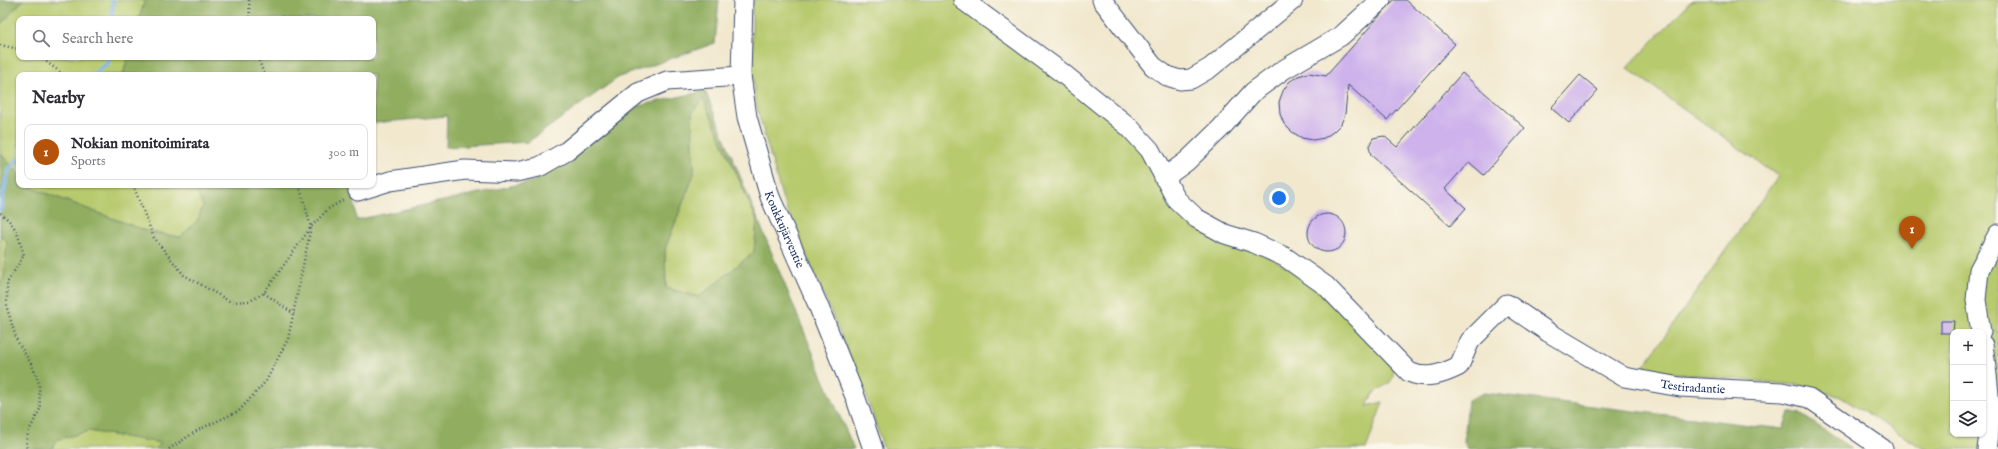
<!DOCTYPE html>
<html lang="en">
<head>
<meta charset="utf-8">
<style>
	body { margin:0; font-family:"IM FELL English",serif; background:#f7f7f7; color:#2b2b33 }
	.controls { position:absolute; right:12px; bottom:12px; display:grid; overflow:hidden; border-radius:8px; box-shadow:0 1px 3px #0004 }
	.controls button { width:36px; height:36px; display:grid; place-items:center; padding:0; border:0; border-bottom:1px solid #e1e1e2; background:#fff; color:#2b2b33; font:20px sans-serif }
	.you { position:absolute; left:1279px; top:198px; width:14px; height:14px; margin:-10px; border:3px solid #fff; border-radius:50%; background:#1a73e8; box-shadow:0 0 0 6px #1a73e833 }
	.badge { display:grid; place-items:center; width:26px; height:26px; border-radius:50%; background:#b45309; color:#fff; font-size:13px; font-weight:700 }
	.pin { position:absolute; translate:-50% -33px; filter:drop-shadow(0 1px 2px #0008) }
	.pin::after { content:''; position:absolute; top:21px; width:14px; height:12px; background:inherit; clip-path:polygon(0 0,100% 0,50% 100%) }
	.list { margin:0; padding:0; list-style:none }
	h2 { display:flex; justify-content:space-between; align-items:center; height:52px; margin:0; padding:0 16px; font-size:17px }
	h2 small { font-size:13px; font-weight:400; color:#7c7c81 }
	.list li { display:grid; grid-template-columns:26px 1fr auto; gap:12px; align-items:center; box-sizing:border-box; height:56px; margin:0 8px 8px; padding:0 8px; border:1px solid #e1e1e2; border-radius:8px }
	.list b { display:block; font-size:15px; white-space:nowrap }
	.list p { margin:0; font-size:13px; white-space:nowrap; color:#7c7c81 }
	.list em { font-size:13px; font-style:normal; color:#7c7c81 }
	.icon { flex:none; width:22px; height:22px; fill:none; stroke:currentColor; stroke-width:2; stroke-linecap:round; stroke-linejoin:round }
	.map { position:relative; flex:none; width:1998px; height:449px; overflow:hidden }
	.search { position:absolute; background:#fff; box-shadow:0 1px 3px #0004; left:16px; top:16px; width:360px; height:44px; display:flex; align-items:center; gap:10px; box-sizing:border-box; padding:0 14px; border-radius:8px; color:#7c7c81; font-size:15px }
	.panel { position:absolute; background:#fff; box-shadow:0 1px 3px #0004; left:16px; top:72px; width:360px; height:116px; border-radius:8px }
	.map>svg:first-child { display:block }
	.green { fill:#b7ca6e; stroke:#697c66; fill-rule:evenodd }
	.forest { fill:#91ae61; stroke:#566e60; fill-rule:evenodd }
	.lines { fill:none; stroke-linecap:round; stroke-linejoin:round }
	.stream { stroke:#7eb5ed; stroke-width:4 }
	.building { fill:#ceb2ec }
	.minor-casing { stroke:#3b4b6f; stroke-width:21 }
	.path { stroke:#3b4b6f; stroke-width:2.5; stroke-dasharray:1 3; stroke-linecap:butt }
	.minor { stroke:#fff; stroke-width:19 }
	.labels { text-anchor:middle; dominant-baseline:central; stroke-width:4; stroke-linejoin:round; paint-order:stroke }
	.street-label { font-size:12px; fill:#1b2f5e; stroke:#fbf7ec }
</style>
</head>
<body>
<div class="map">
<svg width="1998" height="449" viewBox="0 0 1998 449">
	<rect width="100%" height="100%" fill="#fbf7ec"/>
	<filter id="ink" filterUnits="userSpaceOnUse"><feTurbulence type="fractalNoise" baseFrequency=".025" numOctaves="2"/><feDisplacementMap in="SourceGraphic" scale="8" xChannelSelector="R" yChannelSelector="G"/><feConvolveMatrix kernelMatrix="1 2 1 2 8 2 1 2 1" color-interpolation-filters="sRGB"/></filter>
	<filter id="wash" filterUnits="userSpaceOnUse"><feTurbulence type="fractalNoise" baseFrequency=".012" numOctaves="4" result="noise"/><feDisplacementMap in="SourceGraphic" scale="16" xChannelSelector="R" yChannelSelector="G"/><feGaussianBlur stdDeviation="0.9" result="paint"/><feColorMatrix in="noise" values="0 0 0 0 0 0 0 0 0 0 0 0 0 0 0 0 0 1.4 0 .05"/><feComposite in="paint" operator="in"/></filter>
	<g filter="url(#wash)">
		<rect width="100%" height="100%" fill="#f1e8ce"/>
		<g class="green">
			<polygon points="23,0 145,0 139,19 19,19 19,57 128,57 123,75 19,75 19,174 0,153 0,25"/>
			<path d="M752,0H955L1128,132L1166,191L1324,291L1393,365C1395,387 1386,382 1373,394C1371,397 1369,402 1367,406L1383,402L1366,449H884L865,392L783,200L755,101L752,68Z"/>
			<path d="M1692,0H1998V449H1924L1839,396L1796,385L1641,370L1778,176L1627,68ZM1953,332H1983V434H1953Z"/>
			<polygon points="703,98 757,220 754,252 699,297 666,288 665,249 694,174 692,112"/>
			<polygon points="29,185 193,185 204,206 197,221 181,237 149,232 32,188"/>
			<polygon points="0,234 7,242 4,279 0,284"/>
			<polygon points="89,431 162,443 156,449 52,449 56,440"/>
		</g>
		<g class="forest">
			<polygon points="0,0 23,0 0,25"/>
			<polygon points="145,0 719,0 715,43 619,77 528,142 446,147 447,116 373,123 373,75 123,75 128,57 373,57 373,19 139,19"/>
			<path d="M705,91L822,375L854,449H156L161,443L89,431L56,440L52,449H0V284L4,279L7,242L0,234V153L19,174V185H29L32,188L149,232L180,237L197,221L203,206L193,185H353L356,220L534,181L638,106ZM703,98L757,220L754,252L699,297L666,288L665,249L694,174L692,113Z"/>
			<polygon points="1484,393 1783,429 1789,413 1799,413 1852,449 1468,449 1464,442 1468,400"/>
		</g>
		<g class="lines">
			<g class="stream">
				<polyline points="112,19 113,0"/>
				<polyline points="92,75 108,63 109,57"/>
				<polyline points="0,210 8,171 19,158"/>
			</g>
		</g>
		<g id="blocks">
			<g class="building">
				<polygon points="1394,0 1406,0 1455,44 1387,120 1348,85 1345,114 1341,124 1333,132 1324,138 1313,140 1302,138 1292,132 1284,124 1280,114 1279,102 1283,91 1289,82 1298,76 1309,73 1326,76"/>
				<polygon points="1462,73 1525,128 1484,175 1469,162 1445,189 1466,208 1450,226 1371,155 1369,146 1373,138 1384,136 1397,147"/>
				<polygon points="1580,75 1598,90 1569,123 1551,108"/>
				<circle cx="1327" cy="233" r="19"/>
				<polygon points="1941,321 1954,321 1953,333 1941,333"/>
			</g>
		</g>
	</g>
	<g filter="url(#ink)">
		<use href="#blocks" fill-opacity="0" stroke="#3b4b6f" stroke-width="1"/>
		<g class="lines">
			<defs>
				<g id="minor">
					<path id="s1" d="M743,0L741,76L747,117L770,197L818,305L856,399L873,449"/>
					<path id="s2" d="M963,0L1061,72L1129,127L1150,150L1176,199L1196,218L1225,234L1254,243L1285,257L1326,286L1409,372C1426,380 1443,374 1459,366L1470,341L1507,304L1548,332L1624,377L1680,387L1782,392L1809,398L1883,449"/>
					<polyline points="1102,0 1153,66 1167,76 1180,80 1191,79 1210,68 1293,0"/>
					<polyline points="1164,178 1187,161 1221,128 1253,92 1283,70 1341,36 1381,0"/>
					<polyline points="358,191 390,181 465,170 516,172 539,167 567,151 638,93 667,81 741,76"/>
					<polyline points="1981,332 1976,300 1979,270 1998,234"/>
					<path d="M1983,345C1988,380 1993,414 1987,449"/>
				</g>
			</defs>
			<use href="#minor" class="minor-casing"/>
			<g class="path">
				<polyline points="249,0 250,19"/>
				<polyline points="0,45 19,49"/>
				<polyline points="40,57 64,75"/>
				<polyline points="258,57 264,75"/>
				<polyline points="133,185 154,238 184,275 231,302 250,301 264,293 311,227 328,209 345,199"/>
				<path d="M0,213C17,225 18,236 24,255L7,283V308L17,341L32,365L39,383L40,409L28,433L26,445L27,449"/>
				<polyline points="264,293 294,314"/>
				<polyline points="169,449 198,430 239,411 266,381 288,339 311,227 299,185"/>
			</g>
			<use href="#minor" class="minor"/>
		</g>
	</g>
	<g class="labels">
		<g class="street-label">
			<text stroke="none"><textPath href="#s1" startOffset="236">Koukkujärventie</textPath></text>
			<text stroke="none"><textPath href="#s2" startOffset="930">Testiradantie</textPath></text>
		</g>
	</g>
</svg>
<div class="controls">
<button>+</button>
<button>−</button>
<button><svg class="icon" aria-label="layers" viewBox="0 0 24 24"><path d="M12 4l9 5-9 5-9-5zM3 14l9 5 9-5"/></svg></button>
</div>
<div class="you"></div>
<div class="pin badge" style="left:1912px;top:249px">1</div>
<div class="search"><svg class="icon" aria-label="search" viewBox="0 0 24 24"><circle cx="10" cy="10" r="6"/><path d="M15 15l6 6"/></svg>Search here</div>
<section class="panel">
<h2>Nearby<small></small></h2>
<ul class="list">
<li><span class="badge">1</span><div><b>Nokian monitoimirata</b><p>Sports</p></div><em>300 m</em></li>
</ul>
</section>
</div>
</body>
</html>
